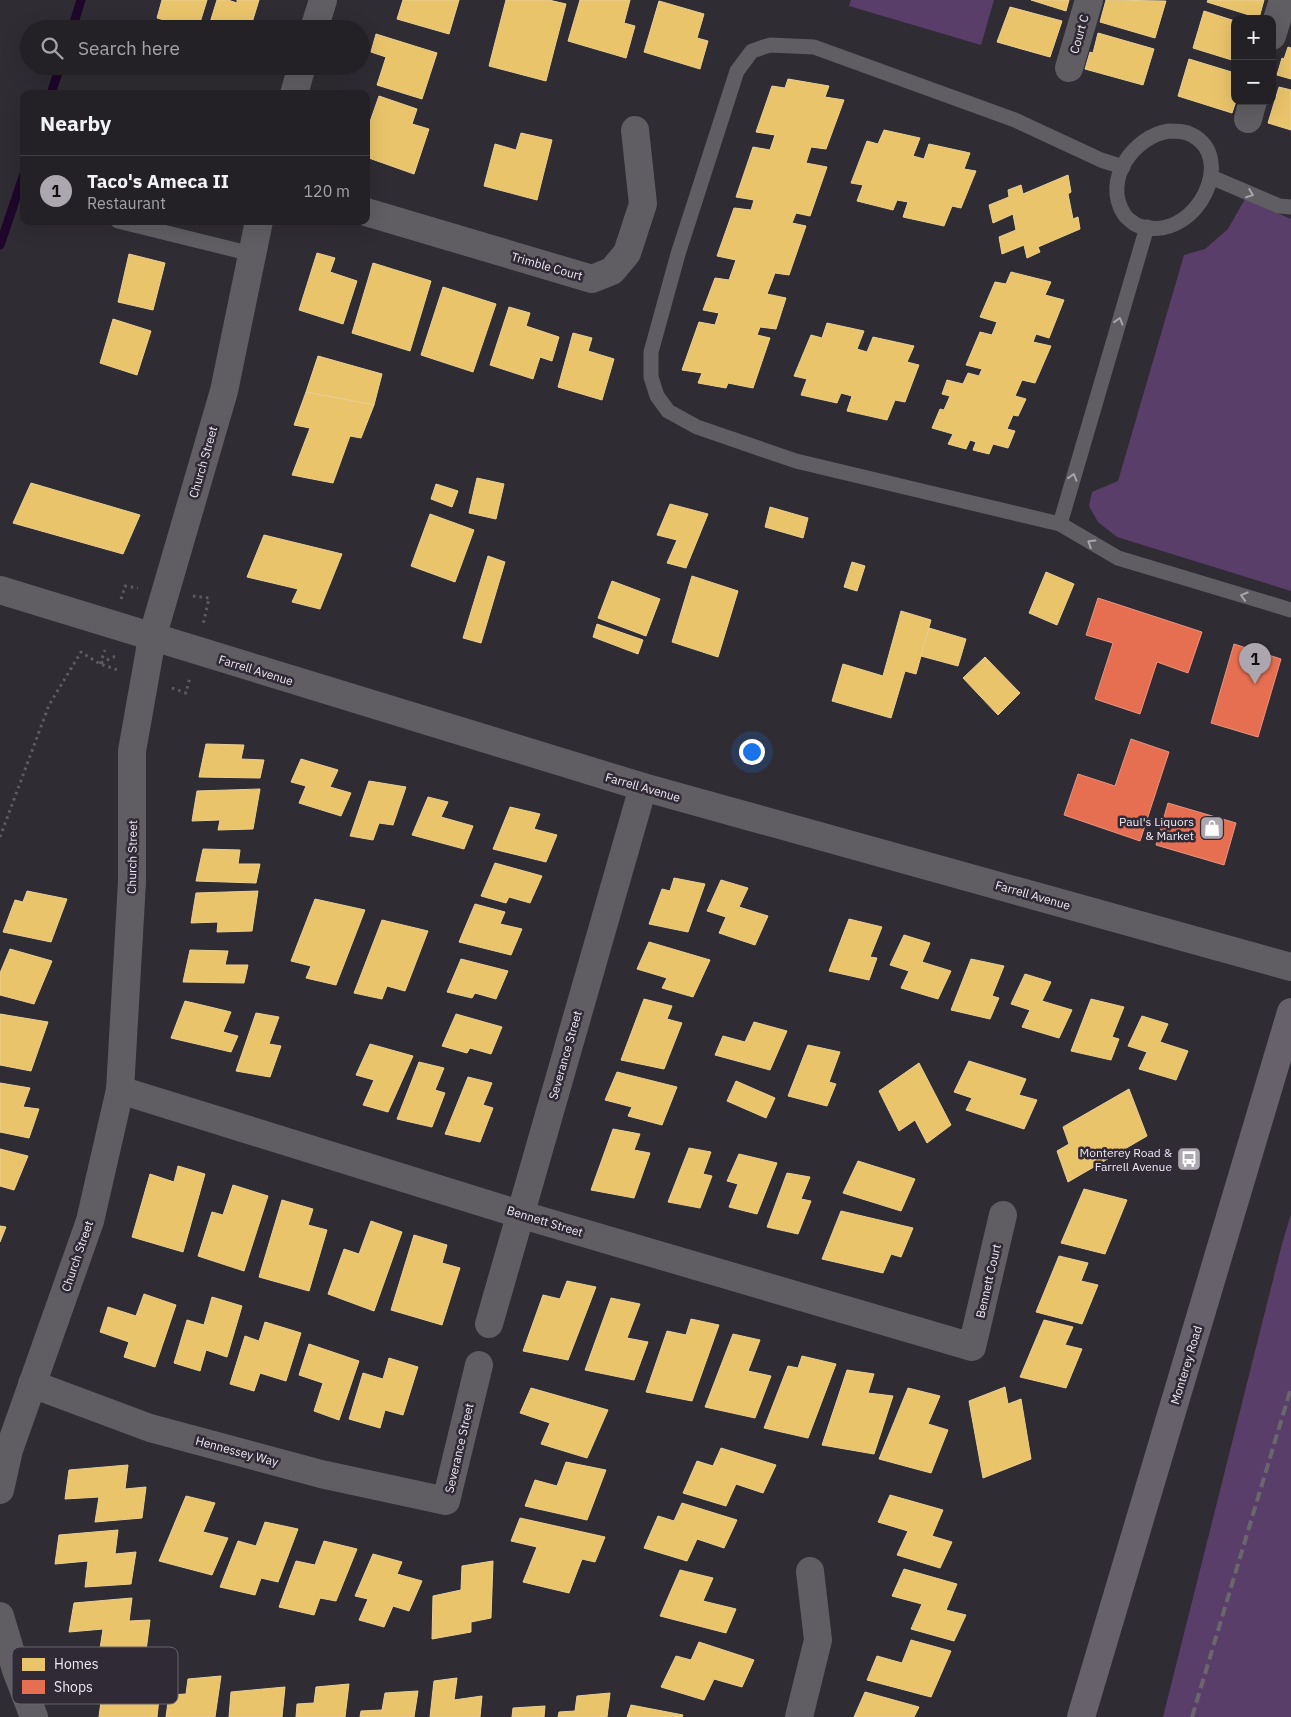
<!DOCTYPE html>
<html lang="en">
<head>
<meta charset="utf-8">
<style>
	body { margin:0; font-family:"IBM Plex Sans",sans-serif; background:#2c292e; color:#f1f3f6 }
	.controls { position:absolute; right:15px; top:15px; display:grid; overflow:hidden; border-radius:10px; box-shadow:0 5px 20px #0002 }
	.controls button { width:45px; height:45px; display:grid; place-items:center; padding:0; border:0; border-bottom:1px solid #413e43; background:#242126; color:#f1f3f6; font:25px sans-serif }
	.you { position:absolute; left:751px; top:751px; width:18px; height:18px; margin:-12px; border:4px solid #fff; border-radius:50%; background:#1a73e8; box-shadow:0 0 0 8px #1a73e833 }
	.badge { display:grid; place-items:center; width:32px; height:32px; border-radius:50%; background:#aca7ae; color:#111; font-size:16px; font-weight:700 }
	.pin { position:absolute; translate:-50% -41px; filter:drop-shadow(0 1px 2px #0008) }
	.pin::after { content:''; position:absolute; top:26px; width:18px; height:15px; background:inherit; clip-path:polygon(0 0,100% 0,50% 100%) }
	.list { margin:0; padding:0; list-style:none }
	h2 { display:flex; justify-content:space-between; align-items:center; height:65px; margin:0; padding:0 20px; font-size:21px }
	h2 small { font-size:16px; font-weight:400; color:#a3a3a7 }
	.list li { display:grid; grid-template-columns:32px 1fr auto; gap:15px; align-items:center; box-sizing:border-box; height:70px; padding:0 20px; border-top:1px solid #413e43 }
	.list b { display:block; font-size:19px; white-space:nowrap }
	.list p { margin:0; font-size:16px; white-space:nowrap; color:#a3a3a7 }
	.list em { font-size:16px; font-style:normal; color:#a3a3a7 }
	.icon { flex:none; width:28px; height:28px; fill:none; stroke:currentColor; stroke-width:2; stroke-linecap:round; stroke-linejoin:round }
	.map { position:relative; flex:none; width:1291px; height:1717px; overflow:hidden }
	.search { position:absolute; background:#242126; box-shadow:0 5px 20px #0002; left:20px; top:20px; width:350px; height:55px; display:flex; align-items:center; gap:12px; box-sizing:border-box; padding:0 18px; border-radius:28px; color:#a3a3a7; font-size:19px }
	.panel { position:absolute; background:#242126; box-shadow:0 5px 20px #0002; left:20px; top:90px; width:350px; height:135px; border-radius:10px }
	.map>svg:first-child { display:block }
	.green { fill:#593e69 }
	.homes { fill:#e9c46a; stroke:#eacf92 }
	.shops { fill:#e76f51; stroke:#e99481 }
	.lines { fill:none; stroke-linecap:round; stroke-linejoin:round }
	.stream { stroke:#1e072a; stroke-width:9 }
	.path { stroke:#5f5c61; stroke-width:3; stroke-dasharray:2.5 4; stroke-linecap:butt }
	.service { stroke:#615e63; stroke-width:15 }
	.minor { stroke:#615e63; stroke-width:28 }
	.primary { stroke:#66616b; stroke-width:28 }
	.rail { stroke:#6a676c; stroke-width:4; stroke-dasharray:10 5; stroke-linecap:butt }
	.oneway { stroke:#a8a4aa }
	.labels { text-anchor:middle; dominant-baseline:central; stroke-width:5; stroke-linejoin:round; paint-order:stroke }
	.street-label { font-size:12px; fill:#eee9f1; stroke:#302936 }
	.poi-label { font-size:12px; fill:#eee9f1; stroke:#302936; text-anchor:end }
	.key { fill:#302936; stroke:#69636e; stroke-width:1 }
	.key-label { font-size:14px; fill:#eee9f1 }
</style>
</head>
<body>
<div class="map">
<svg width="1291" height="1717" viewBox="0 0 1291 1717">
	<rect width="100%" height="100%" fill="#302c33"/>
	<g class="green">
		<polygon points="851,0 994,0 981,45 849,6"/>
		<polygon points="1245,199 1291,219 1291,591 1117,537 1098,522 1089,506 1092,492 1118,481 1184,255 1205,249 1228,229"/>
		<polygon points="1291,1214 1291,1717 1163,1717 1282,1244"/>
	</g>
	<g class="homes">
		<polygon points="162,0 207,0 198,29 169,29 171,22 157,18"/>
		<polygon points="217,0 228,0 237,3 237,0 259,0 250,29 208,29"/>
		<polygon points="403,0 459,0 449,34 397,19"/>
		<polygon points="506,0 549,0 566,4 546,81 489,66"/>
		<polygon points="580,0 630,0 624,23 635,26 626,58 568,41"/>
		<polygon points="1031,0 1069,0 1066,11"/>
		<polygon points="1106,0 1166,1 1155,38 1100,22"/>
		<polygon points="1208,0 1264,0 1259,18 1207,2"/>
		<polygon points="659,1 704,14 697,38 708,41 700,69 644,52"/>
		<polygon points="1010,7 1062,21 1050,57 997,42"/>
		<polygon points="1204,11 1235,21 1235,61 1193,48"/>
		<polygon points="1098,33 1154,49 1143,85 1085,69 1090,52 1093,53"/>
		<polygon points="376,34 437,53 422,99 377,85 386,57 371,52"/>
		<polygon points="1288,47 1291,48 1291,79 1277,75 1282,58 1284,59"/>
		<polygon points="1189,59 1235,73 1236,101 1232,113 1178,96"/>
		<polygon points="788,79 829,86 825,97 844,100 826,149 811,147 806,163 827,167 810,216 796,213 792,223 806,226 789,275 775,273 767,294 786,298 776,329 760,327 757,335 770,338 753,388 728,383 726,388 698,383 702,373 682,370 699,322 715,325 719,313 703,310 715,278 729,280 736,260 717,256 734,208 751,210 754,200 736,197 753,147 770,150 775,135 756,132 772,86 785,88"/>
		<polygon points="1279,87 1291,90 1291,130 1268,123"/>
		<polygon points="379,96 417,109 412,124 429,129 414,174 366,157 366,133"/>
		<polygon points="884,130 920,138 913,156 924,159 929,144 970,153 964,169 976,171 961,208 952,206 944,226 903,217 908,202 897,200 893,210 857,201 863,185 851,183 867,141 878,144"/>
		<polygon points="521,133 552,140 537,200 484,186 495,144 516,150"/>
		<polygon points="1068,175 1071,192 1068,194 1073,219 1078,217 1080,229 1038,247 1040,252 1027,258 1024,245 1002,254 999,237 1016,230 1013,214 993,223 989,205 1009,197 1008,190 1021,185 1023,194"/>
		<polygon points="317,253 335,258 330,272 357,281 343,324 299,310"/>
		<polygon points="129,254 165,263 153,310 118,302"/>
		<polygon points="373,263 431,281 410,351 352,333"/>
		<polygon points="1011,272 1051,282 1045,295 1064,300 1049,338 1036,334 1033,342 1051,346 1035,383 1022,380 1015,396 1026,399 1018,416 1013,415 1007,429 1015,431 1008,448 993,444 989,454 973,450 976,442 970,440 966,449 948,444 953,434 932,428 940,409 944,410 950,396 942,394 947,380 963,384 968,373 979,376 982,369 966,365 980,332 992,335 997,322 980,317 995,282 1006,284"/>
		<polygon points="443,287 496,304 473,372 421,355"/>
		<polygon points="509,307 530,313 526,326 559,337 552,361 540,357 533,379 490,365"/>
		<polygon points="113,319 151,331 137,375 100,363"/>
		<polygon points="827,323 864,331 857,349 867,352 873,337 914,346 907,362 919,365 905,402 895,400 887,420 847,411 852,396 841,393 837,403 801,395 807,379 794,376 811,335 822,338"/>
		<polygon points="573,333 592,338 588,351 614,359 602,400 558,387"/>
		<polygon points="318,356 382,374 374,405 306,392"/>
		<polygon points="306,392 374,405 361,438 350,436 333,483 292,475 310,428 294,425"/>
		<polygon points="477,478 504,484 496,519 469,513"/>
		<polygon points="31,483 140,515 123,554 13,523"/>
		<polygon points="436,484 458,491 452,507 431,499"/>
		<polygon points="670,504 708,514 686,568 667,563 677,540 657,535"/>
		<polygon points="770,507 808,518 803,538 765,527"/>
		<polygon points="430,514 474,530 455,582 411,566"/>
		<polygon points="264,535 342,554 320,609 292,602 298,589 247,577"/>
		<polygon points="488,556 505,562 481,643 463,638"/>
		<polygon points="852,562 865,566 857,591 844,587"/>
		<polygon points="1046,572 1074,584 1057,625 1029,613"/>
		<polygon points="692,576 738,591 718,657 672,642"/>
		<polygon points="612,581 660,599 646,636 598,618"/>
		<polygon points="901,611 931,620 916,674 905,671 891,718 832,701 843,664 883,676"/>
		<polygon points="597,624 643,640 638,654 593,637"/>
		<polygon points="929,628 966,639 958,666 921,656"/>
		<polygon points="985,657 1020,693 998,715 963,678"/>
		<polygon points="206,744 244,745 241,759 264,760 260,778 199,777"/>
		<polygon points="301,759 338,770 330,787 351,793 341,816 299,803 306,786 291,782"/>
		<polygon points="369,781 406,787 393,825 379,823 373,840 350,836"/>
		<polygon points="260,789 253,829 218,830 220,820 192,821 197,791"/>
		<polygon points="428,797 448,802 441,817 473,826 464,849 412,835"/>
		<polygon points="510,807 540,814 534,829 557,835 546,862 493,849"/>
		<polygon points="203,849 240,850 238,864 260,864 256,883 196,881"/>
		<polygon points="495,863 542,876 530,903 509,897 506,903 481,896"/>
		<polygon points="674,878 705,884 688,932 649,924 662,889 670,891"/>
		<polygon points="721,880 748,888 739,907 768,916 755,945 719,933 726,917 707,911"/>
		<polygon points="27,891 67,899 51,942 3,932 15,900 23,902"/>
		<polygon points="258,891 252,931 217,932 218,922 191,923 196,893"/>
		<polygon points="315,899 365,910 336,985 306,978 311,966 291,961"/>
		<polygon points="475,904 505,912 500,924 522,929 511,955 459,942"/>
		<polygon points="849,919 882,927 870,957 877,958 869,980 829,971"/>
		<polygon points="382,920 428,931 405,991 387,986 382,999 354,993"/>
		<polygon points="904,935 930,943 922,962 951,971 938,999 901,988 909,971 890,965"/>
		<polygon points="649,942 710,960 693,997 662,988 667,978 637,969"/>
		<polygon points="10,949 52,961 34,1004 0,995 0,973"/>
		<polygon points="190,950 228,951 225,965 248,965 244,983 183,982"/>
		<polygon points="461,959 508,971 496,999 475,993 472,998 447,992"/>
		<polygon points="971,959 1004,966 992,996 999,998 990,1019 951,1010"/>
		<polygon points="1025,974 1051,982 1042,1001 1072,1010 1059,1038 1022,1027 1030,1010 1011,1004"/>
		<polygon points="644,999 672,1006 667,1019 682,1023 664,1069 621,1060"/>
		<polygon points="1091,999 1124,1007 1112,1037 1119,1039 1111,1060 1071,1051"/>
		<polygon points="185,1001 231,1012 223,1032 238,1036 231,1052 171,1038"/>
		<polygon points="256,1013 279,1017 269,1044 281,1046 270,1077 236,1071"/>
		<polygon points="0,1014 48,1022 31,1071 0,1065"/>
		<polygon points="456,1014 502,1027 491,1054 470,1048 467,1053 442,1046"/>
		<polygon points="1142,1016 1168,1024 1160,1042 1188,1051 1176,1080 1139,1069 1147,1052 1128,1046"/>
		<polygon points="754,1022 787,1031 770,1070 715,1055 723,1036 745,1042"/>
		<polygon points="370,1044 413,1056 388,1112 363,1105 374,1080 356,1075"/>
		<polygon points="808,1045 840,1052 829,1082 836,1084 827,1106 788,1096"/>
		<polygon points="969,1061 1026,1079 1019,1095 1037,1100 1024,1129 966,1110 972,1098 954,1092"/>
		<polygon points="419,1062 444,1068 435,1090 445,1093 432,1127 397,1119"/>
		<polygon points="919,1063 951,1125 927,1143 915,1120 899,1131 879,1091"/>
		<polygon points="617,1072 677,1087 662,1125 628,1116 632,1107 605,1100"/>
		<polygon points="468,1077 492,1083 483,1105 493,1108 480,1142 445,1134"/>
		<polygon points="736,1081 775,1098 766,1118 727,1101"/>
		<polygon points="0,1083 30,1088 23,1107 39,1109 29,1138 0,1132"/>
		<polygon points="1129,1089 1147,1136 1068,1182 1057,1151 1069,1144 1063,1127"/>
		<polygon points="613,1129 640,1134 634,1150 650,1153 634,1198 591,1190"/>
		<polygon points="689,1148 711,1152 703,1174 712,1176 700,1208 668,1202"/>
		<polygon points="0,1149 28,1156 14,1190 0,1186"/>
		<polygon points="739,1154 777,1163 757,1214 729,1207 738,1184 727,1181"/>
		<polygon points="858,1161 915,1179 901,1211 843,1193"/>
		<polygon points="178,1166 205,1174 183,1252 132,1237 150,1174 174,1182"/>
		<polygon points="787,1173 810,1177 801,1199 811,1201 798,1234 767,1227"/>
		<polygon points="233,1185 268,1196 244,1271 198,1256 212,1212 223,1215"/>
		<polygon points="1084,1189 1127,1200 1105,1254 1061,1243"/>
		<polygon points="282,1200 313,1209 308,1225 327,1230 309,1291 259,1277"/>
		<polygon points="841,1211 913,1228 901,1257 891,1254 883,1273 822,1259"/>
		<polygon points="371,1221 402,1232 374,1311 328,1294 344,1249 359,1254"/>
		<polygon points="0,1226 6,1227 0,1242"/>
		<polygon points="414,1235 447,1245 442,1263 460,1268 442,1325 391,1310"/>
		<polygon points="1059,1256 1088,1263 1081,1281 1098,1285 1082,1324 1036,1312"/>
		<polygon points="567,1281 596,1287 568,1360 523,1351 543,1295 560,1299"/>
		<polygon points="144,1294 176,1305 155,1367 124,1357 129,1342 100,1332 108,1307 136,1316"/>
		<polygon points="212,1297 242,1306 227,1357 206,1350 200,1371 174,1363 187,1320 204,1325"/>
		<polygon points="611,1298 640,1304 627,1338 648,1342 634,1380 585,1370"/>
		<polygon points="691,1319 719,1325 692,1401 646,1392 667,1331 686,1335"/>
		<polygon points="1044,1320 1073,1327 1065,1345 1082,1349 1066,1388 1020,1377"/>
		<polygon points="265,1322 301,1333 286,1381 260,1373 254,1391 230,1384 245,1336 259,1341"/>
		<polygon points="733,1334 760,1340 748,1371 771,1376 755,1418 705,1407"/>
		<polygon points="309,1344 359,1361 339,1420 314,1411 323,1383 299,1375"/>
		<polygon points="802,1356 836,1364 808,1438 764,1428 788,1366 798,1368"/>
		<polygon points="389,1358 418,1367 403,1415 385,1410 380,1428 349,1419 363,1373 383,1379"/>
		<polygon points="847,1370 874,1374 868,1393 893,1396 874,1454 822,1445"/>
		<polygon points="1005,1387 1008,1404 1021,1399 1031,1459 983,1478 969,1401"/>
		<polygon points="531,1388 608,1410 587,1458 541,1444 550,1423 520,1413"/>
		<polygon points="908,1388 940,1396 928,1424 948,1430 931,1473 879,1459"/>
		<polygon points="721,1448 776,1465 763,1493 736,1484 726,1506 683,1493 697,1461 713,1466"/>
		<polygon points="566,1462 606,1470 587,1520 525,1506 535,1480 557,1486"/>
		<polygon points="128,1465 125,1489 146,1487 142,1518 95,1522 99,1497 65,1499 69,1470"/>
		<polygon points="890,1495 943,1510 932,1536 952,1542 940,1568 897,1555 908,1531 878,1522"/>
		<polygon points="186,1496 215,1503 203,1532 228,1538 212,1575 159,1561"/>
		<polygon points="682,1503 737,1520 724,1548 697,1539 687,1561 644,1548 658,1516 674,1521"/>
		<polygon points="520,1518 605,1537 595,1562 582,1559 569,1593 523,1582 537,1547 511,1541"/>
		<polygon points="265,1522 298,1529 278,1582 261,1578 255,1595 220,1587 238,1541 256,1546"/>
		<polygon points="118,1530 115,1554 136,1552 131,1584 85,1587 88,1561 55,1564 59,1535"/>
		<polygon points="324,1541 357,1549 336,1601 320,1598 314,1615 279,1607 296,1561 315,1565"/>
		<polygon points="373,1554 402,1562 397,1574 422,1581 409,1611 393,1606 384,1627 359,1620 368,1599 355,1596"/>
		<polygon points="493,1561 491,1618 471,1622 471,1632 432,1639 433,1596 461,1590 462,1566"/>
		<polygon points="904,1569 957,1584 946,1610 966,1615 954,1641 911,1629 922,1604 892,1596"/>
		<polygon points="680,1570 713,1578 703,1601 736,1609 726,1633 660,1616"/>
		<polygon points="132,1598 129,1621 150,1620 146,1651 99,1655 103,1629 69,1632 74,1603"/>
		<polygon points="911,1640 951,1651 931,1697 867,1680 877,1656 902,1663"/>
		<polygon points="699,1642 754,1660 742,1687 714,1679 704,1700 661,1687 676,1656 691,1660"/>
		<polygon points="131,1667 128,1693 160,1690 157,1717 99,1717 105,1669"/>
		<polygon points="221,1676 215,1717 166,1717 169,1695 186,1694 188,1679"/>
		<polygon points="457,1678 454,1700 482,1696 480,1717 430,1717 434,1681"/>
		<polygon points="349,1684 345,1717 296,1717 297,1704 314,1703 316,1687"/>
		<polygon points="285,1687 282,1717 229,1717 231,1692"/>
		<polygon points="418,1691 414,1717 360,1717 361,1711 382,1710 385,1693"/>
		<polygon points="865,1692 919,1707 914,1717 854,1717"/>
		<polygon points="610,1693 607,1717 558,1717 559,1712 575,1711 577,1696"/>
		<polygon points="631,1705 683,1715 682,1717 627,1717"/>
		<polygon points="545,1706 544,1717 512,1717 513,1708"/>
	</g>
	<g class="shops">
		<polygon points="1098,598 1202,632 1188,673 1157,662 1140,714 1095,699 1113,643 1086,635"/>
		<polygon points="1234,644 1281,659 1258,737 1211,723"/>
		<polygon points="1131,739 1169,752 1140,841 1064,815 1078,774 1115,786"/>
		<polygon points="1168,803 1236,823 1224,865 1156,845"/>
	</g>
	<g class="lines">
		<g class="stream">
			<polyline points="72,29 81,0"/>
			<polyline points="51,94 60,66"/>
			<polyline points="0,245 24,174"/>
		</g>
		<g class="path">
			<polyline points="193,596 209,598 203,625"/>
			<polyline points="121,599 125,586 138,588"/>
			<polyline points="101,663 118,655"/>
			<polyline points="100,664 105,650"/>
			<polyline points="172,688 186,693 190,677"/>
			<polyline points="0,837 49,705 81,652 100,664 118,670"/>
		</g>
		<g class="service">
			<path d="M1169,131C1177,131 1185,131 1192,135C1236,158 1198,235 1149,228C1144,227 1139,227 1135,224C1131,221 1126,218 1124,214C1102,180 1134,136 1169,131Z"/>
			<polyline points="1123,167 1101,160 1015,120 814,47 770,45 752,51 737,71 678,254 651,352 651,377 657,396 668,411 697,427 796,461 1060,524 1118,558 1291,610"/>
			<polyline points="1211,177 1279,206 1291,207"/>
			<polyline points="118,221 252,254"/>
			<polyline points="1060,524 1147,227"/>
		</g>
		<g class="minor">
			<polyline points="314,29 323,0"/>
			<polyline points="1272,36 1283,0"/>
			<polyline points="1069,68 1089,0"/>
			<polyline points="294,94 302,66"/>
			<polyline points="1248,119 1253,101"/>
			<polyline points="366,212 592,279 612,271 627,253 643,204 635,130"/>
			<polyline points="0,590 643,787 1291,967"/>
			<polyline points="120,1090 519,1214 972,1347 1003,1215"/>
			<polyline points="489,1324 643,787"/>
			<polyline points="32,1384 150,1428 321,1474 446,1501 479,1365"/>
			<polyline points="0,1490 9,1450 90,1221 120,1090 132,882 132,751 152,638 224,391 259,221"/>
			<polyline points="0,1616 16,1670 34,1717"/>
			<polyline points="799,1717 818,1640 810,1571"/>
		</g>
		<polyline class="primary" points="1081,1717 1291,1012"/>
		<polyline class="rail" points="1192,1717 1291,1388"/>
	</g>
	<defs><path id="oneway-chevron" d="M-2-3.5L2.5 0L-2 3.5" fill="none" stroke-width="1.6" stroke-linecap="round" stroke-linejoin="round" transform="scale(1.25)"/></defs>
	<g class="oneway">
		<use href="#oneway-chevron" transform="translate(1250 194) rotate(21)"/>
		<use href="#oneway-chevron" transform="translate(1119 321) rotate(-73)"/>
		<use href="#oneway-chevron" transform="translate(1073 477) rotate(-73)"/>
		<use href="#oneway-chevron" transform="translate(1091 543) rotate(-148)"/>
		<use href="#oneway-chevron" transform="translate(1244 596) rotate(-163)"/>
	</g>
	<defs>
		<symbol id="shop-square" viewBox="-11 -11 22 22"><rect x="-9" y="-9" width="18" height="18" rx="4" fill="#aca7ae" stroke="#302936"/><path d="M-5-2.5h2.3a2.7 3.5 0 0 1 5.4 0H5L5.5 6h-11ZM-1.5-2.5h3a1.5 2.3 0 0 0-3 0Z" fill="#fff"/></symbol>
		<symbol id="bus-square" viewBox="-11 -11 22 22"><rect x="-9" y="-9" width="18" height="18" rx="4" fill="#aca7ae" stroke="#302936"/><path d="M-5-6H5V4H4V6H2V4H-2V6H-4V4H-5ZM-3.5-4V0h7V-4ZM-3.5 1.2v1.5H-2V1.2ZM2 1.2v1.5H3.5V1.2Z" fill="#fff"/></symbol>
	</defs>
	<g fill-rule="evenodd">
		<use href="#shop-square" x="1198" y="814" width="28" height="28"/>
		<use href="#bus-square" x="1175" y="1145" width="28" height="28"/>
	</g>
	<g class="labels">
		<g class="street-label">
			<text transform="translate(1079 34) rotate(-74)">Court C</text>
			<text transform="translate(547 266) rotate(16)">Trimble Court</text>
			<text transform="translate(203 462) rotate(-74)">Church Street</text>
			<text transform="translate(256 670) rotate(17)">Farrell Avenue</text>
			<text transform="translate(643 787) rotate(16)">Farrell Avenue</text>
			<text transform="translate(132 857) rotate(-89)">Church Street</text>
			<text transform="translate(1033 895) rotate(16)">Farrell Avenue</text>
			<text transform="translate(565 1055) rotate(-74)">Severance Street</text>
			<text transform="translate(545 1221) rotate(17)">Bennett Street</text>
			<text transform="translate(77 1256) rotate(-71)">Church Street</text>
			<text transform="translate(988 1281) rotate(-77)">Bennett Court</text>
			<text transform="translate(1186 1365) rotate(-73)">Monterey Road</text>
			<text transform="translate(459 1448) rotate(-77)">Severance Street</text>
			<text transform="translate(237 1451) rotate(15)">Hennessey Way</text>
		</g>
		<g class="poi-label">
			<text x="1194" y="821">Paul's Liquors<tspan x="1194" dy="14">&amp; Market</tspan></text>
			<text x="1172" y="1152">Monterey Road &amp;<tspan x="1172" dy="14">Farrell Avenue</tspan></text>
		</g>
	</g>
	<rect x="12" y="1647" width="166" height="57" rx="8" class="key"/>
	<rect x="22" y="1658" width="23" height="13" fill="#e9c46a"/>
	<rect x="22" y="1680" width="23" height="14" fill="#e76f51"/>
	<g class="key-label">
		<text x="54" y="1669">Homes</text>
		<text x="54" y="1692">Shops</text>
	</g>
</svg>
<div class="controls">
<button>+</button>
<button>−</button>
</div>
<div class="you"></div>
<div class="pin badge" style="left:1255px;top:684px">1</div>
<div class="search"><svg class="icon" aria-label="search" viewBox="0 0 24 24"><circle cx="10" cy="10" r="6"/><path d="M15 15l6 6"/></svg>Search here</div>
<section class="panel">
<h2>Nearby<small></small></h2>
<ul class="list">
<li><span class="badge">1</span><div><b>Taco's Ameca II</b><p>Restaurant</p></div><em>120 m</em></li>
</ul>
</section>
</div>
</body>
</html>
